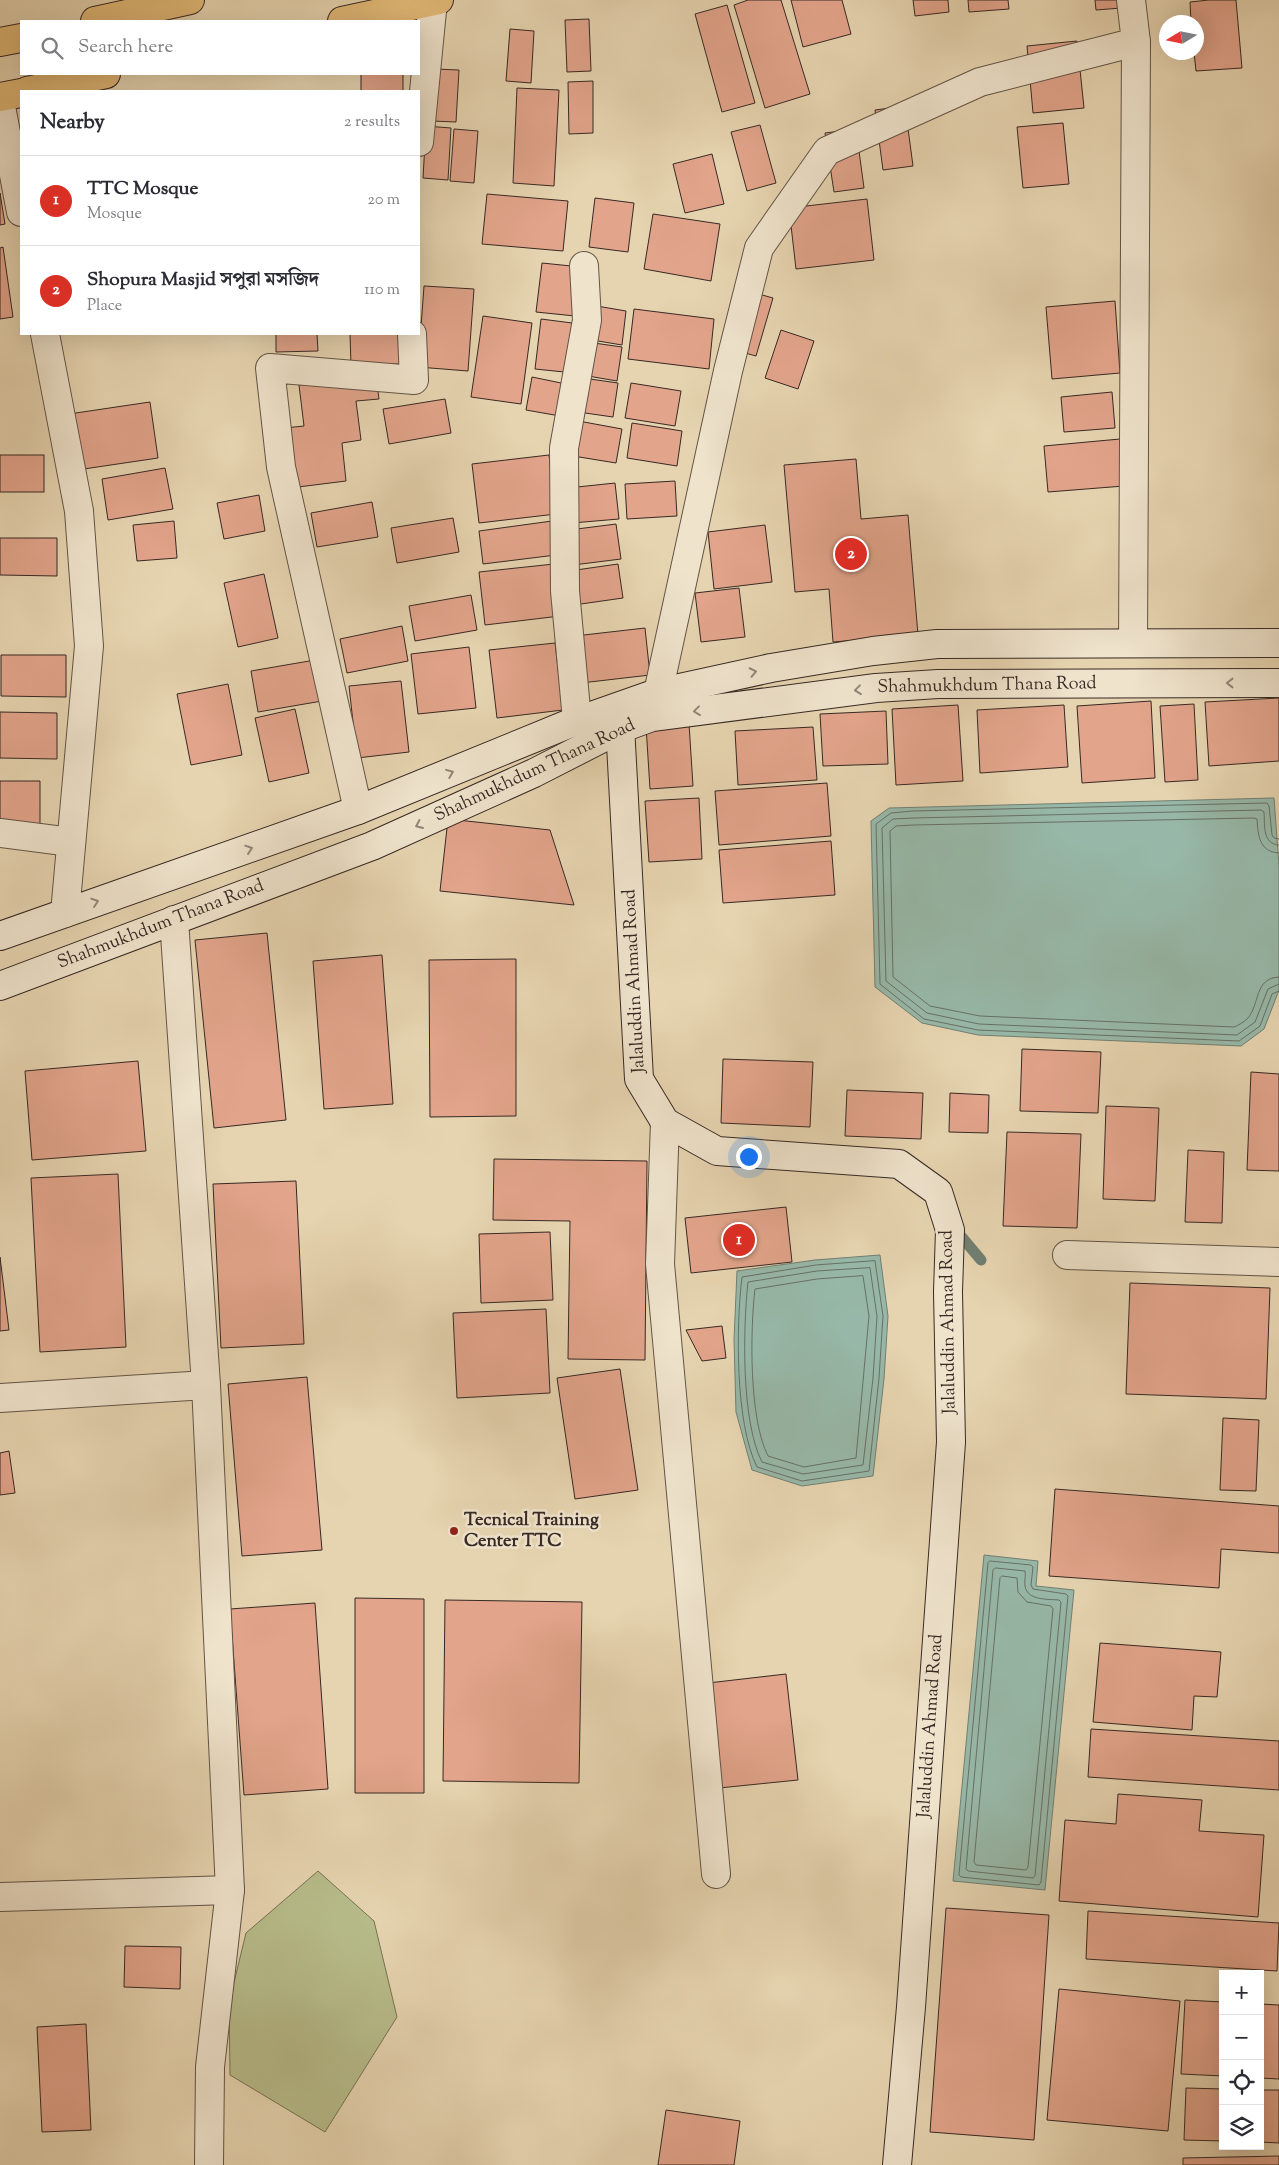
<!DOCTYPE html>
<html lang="en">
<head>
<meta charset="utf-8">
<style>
	body { margin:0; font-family:"Sorts Mill Goudy","Noto Serif Bengali",serif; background:#f7f7f7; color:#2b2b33 }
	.controls { position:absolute; right:15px; bottom:15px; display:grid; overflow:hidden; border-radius:0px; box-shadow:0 5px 20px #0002 }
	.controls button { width:45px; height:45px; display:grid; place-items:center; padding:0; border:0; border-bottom:1px solid #e1e1e2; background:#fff; color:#2b2b33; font:25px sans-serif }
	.compass { position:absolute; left:1159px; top:15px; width:45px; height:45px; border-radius:50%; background:#fff; box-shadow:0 5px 20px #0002; rotate:260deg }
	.you { position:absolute; left:748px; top:1156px; width:18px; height:18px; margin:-12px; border:4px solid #fff; border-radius:50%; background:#1a73e8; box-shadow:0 0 0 8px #1a73e833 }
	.badge { display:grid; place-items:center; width:32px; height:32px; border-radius:50%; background:#d93025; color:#fff; font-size:16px; font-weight:700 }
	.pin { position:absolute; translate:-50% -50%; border:2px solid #fff; box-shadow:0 1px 5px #0006 }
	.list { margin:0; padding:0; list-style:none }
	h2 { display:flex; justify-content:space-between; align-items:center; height:65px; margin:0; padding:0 20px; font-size:21px }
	h2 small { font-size:16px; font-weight:400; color:#7c7c81 }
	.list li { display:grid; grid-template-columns:32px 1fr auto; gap:15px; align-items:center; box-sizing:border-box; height:90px; padding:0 20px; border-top:1px solid #e1e1e2 }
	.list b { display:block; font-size:19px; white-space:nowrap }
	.list p { margin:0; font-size:16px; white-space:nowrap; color:#7c7c81 }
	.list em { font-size:16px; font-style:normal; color:#7c7c81 }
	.icon { flex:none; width:28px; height:28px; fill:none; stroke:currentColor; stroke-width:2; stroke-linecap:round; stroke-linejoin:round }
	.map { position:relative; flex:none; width:1279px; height:2165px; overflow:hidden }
	.search { position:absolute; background:#fff; box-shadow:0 5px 20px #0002; left:20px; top:20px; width:400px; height:55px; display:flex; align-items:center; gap:12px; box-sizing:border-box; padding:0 18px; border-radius:0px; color:#7c7c81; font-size:19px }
	.panel { position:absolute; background:#fff; box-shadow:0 5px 20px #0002; left:20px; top:90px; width:400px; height:245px; border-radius:0px }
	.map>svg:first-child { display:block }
	.green { fill:#b7bc8a; stroke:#777257 }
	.water { fill:#97b8a8; stroke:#717f73 }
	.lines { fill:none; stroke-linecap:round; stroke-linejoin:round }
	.shore { stroke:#677066; stroke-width:1 }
	.stream { stroke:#717f73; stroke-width:11 }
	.building { fill:#e2a48b; stroke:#372924 }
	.street-casing { stroke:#635447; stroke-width:30 }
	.secondary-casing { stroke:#372924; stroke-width:30 }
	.primary-casing { stroke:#372924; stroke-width:30 }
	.street { stroke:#efe3cc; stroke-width:28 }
	.secondary { stroke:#efe3cc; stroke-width:28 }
	.primary { stroke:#e3ba78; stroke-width:28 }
	.oneway { stroke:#938678 }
	.poi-dot { fill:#8f2418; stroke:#efe3cc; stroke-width:2 }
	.labels { text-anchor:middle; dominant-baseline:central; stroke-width:5; stroke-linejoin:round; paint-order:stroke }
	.street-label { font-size:18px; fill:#372924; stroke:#efe3cc }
	.poi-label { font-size:18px; font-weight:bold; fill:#372924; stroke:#efe3cc; text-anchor:start }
</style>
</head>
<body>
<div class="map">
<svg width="1279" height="2165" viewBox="0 0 1279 2165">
	<rect width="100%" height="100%" fill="#e6d4b0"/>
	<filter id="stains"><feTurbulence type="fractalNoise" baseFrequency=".004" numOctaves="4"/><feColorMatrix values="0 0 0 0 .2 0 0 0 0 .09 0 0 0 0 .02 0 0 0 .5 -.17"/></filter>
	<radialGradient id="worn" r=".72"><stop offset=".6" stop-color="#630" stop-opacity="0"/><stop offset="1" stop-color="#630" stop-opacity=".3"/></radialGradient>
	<polygon class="green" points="318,1871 374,1921 397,2017 325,2132 230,2075 229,2003 246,1933"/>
	<g class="water">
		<polygon points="1274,798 1279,866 1279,990 1264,1029 1241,1046 978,1035 922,1023 875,987 871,821 889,808"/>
		<polygon points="880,1255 888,1316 884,1379 873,1476 802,1486 752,1470 736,1412 734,1340 737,1271 815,1260"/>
		<polygon points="984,1555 1038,1561 1036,1586 1074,1590 1045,1890 953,1881"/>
	</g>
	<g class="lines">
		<g class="shore">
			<polyline points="1279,839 1274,838 1272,835 1269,806 1267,803 913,811 891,813 876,824 880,984 924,1019 978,1030 1239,1041 1260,1026 1272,994 1279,991"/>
			<path d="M1279,845C1262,844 1265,825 1264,812L1261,810L914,818L893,819L882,828L886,981L927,1013L979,1024L1237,1035L1255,1022L1268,989L1279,984"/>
			<path d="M1279,853C1259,852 1258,835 1257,819L1254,818L914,825L896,826L890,831L893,977L930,1006L980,1016L1234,1027C1239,1025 1244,1022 1248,1018C1260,1004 1254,978 1279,977"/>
			<path d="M875,1261L883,1316L879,1378L869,1471L802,1481L757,1467C735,1423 736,1325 742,1277L816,1265Z"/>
			<path d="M870,1268L877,1316L873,1378L863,1465L803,1474L762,1462C741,1421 743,1328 748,1282L817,1271Z"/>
			<path d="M863,1276L869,1316L856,1458L804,1467L768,1456C749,1419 750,1331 755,1289L817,1279Z"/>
			<polygon points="990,1561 1031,1565 1033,1567 1031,1585 1033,1589 1066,1594 1068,1596 1041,1882 1039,1885 961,1877 959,1875 988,1563"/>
			<path d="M996,1568L1025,1571C1026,1576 1024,1581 1025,1586C1027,1601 1049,1599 1059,1600L1061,1602L1035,1876L1033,1878L968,1871L966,1869L993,1570Z"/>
			<polygon points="1002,1576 1017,1578 1018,1592 1027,1602 1051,1606 1053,1609 1028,1867 1026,1870 976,1865 974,1862 1000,1578"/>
		</g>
		<polyline class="stream" points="955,1229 981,1260"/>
	</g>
	<g class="building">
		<polygon points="748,0 781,0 810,94 765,108 734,5"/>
		<polygon points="791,0 842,0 851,34 803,47"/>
		<polygon points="913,0 948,0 949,12 915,16"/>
		<polygon points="968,0 1008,0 1009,9 969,12"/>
		<polygon points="1095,0 1134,0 1134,7 1096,10"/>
		<polygon points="1209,0 1236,0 1242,68 1196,71 1194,52 1196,52 1196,22 1191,22 1190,2"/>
		<polygon points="727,5 755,103 722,112 695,14"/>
		<polygon points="589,19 591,71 567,72 565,20"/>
		<polygon points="510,29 534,31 531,83 506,81"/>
		<polygon points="1077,41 1084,108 1033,113 1027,46"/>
		<polygon points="435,69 459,70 456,122 432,121"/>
		<rect x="361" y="74" width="42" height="17"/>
		<polygon points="593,81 593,133 569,134 568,82"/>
		<polygon points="517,88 559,90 554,186 513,183"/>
		<polygon points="905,106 913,166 883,170 875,110"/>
		<polygon points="1063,123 1069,184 1023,188 1017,127"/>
		<polygon points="760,125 776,183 747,191 731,132"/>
		<polygon points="426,126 451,128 448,180 423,178"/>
		<polygon points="454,129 478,131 474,183 450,181"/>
		<polygon points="856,129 864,188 834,192 825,133"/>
		<polygon points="712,154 724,204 685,213 673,164"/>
		<polygon points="0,193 5,224 0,225"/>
		<polygon points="487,194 568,201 563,251 482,244"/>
		<polygon points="595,198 634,203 628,252 589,247"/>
		<polygon points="867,199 874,260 796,269 789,208"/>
		<polygon points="653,214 720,224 711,281 644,269"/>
		<polygon points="3,247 13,317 0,319 0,248"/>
		<polygon points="542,263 581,267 575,316 536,312"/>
		<polygon points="424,286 474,289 468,371 418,367"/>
		<polygon points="755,293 773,298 756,356 738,351"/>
		<polygon points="1115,301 1120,373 1052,379 1046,307"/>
		<polygon points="591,305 626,311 622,345 586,339"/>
		<polygon points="634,309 714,319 709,369 628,359"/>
		<polygon points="483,316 532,323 521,404 471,397"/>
		<polygon points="541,319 580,324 574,373 535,369"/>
		<polygon points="781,330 814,341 798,389 765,378"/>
		<polygon points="276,334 317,334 318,351 276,352"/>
		<polygon points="350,334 400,334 401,364 351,365"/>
		<polygon points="587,342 622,347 617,381 582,375"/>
		<polygon points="376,376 379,399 356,401 361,440 342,443 346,481 282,489 275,429 304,426 299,385"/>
		<polygon points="532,377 566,384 560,416 526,410"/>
		<polygon points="583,378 618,383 613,417 578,412"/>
		<polygon points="631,383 681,391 675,426 625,418"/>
		<polygon points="1112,392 1115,428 1064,432 1061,397"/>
		<polygon points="445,399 451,433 389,444 383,409"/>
		<polygon points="150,402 158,458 77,470 69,414"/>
		<polygon points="573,420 622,429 616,463 567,455"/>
		<polygon points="632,423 682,431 677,466 627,458"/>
		<polygon points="1120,439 1124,486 1048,492 1044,446"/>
		<rect x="0" y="455" width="44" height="37"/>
		<polygon points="549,455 556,514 479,523 472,464"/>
		<polygon points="856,459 861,519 908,515 918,635 833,642 829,589 795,592 784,465"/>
		<polygon points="165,468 173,509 108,520 102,479"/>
		<polygon points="675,481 677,516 627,519 625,484"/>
		<polygon points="615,483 619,519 572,523 568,488"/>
		<polygon points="259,495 265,531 224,539 217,503"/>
		<polygon points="372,502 378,537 317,547 311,513"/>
		<polygon points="453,518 459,552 397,563 391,528"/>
		<polygon points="174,521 177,558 137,561 133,525"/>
		<polygon points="552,521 556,555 483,564 479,531"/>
		<polygon points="616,524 621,559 573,565 569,530"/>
		<polygon points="765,525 772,582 714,589 708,532"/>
		<polygon points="0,538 57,538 57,576 0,575"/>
		<polygon points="554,564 560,616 485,625 479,572"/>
		<polygon points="618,564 623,598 574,605 569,571"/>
		<polygon points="264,574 278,638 238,647 224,583"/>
		<polygon points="739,588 745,637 701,642 695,593"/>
		<polygon points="471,595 477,630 415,641 409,606"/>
		<polygon points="402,626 408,661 347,673 340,639"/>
		<polygon points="645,628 650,675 581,683 575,636"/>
		<polygon points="555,643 563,710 497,718 489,650"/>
		<polygon points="469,647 476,708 418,714 411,654"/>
		<polygon points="1,655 66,655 66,697 1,696"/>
		<polygon points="315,660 322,701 258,712 251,671"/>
		<polygon points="401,681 409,752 357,758 349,686"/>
		<polygon points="228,684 242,755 191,765 177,694"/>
		<polygon points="1279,698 1279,761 1209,766 1205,702"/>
		<polygon points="1151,701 1155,778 1082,783 1077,706"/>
		<polygon points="1194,704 1198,780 1165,782 1160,706"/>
		<polygon points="958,705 963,781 896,785 892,709"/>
		<polygon points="1064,705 1068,767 980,773 977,710"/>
		<polygon points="295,709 309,773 269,782 255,718"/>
		<polygon points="886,711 888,764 823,766 820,714"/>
		<polygon points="0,712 57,713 57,759 0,758"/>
		<polygon points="689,724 693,786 650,789 646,726"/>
		<polygon points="813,727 817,780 738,785 735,731"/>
		<polygon points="0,781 40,781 40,827 0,826"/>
		<polygon points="827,783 831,836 719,845 715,791"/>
		<polygon points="699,798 702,859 649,862 645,801"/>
		<polygon points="448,819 550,830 574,905 440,891"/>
		<polygon points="831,841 835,895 723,903 719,850"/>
		<polygon points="267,933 286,1120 214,1128 195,940"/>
		<polygon points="382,955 393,1104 324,1109 313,961"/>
		<polygon points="516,959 516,1116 430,1117 429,960"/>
		<polygon points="1022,1049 1101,1052 1098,1113 1020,1111"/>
		<polygon points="723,1059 813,1062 810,1127 721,1123"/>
		<polygon points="138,1061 146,1151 32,1160 25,1071"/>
		<polygon points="1251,1072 1279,1074 1279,1171 1247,1170"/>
		<polygon points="847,1090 923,1093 921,1139 845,1136"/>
		<polygon points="950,1093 989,1095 988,1133 949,1132"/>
		<polygon points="1106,1106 1159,1108 1155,1201 1103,1199"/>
		<polygon points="1007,1132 1081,1134 1077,1228 1003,1226"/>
		<polygon points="1188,1150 1224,1152 1222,1223 1185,1222"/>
		<polygon points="494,1159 647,1161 645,1360 568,1359 570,1221 493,1220"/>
		<polygon points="118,1174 126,1347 40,1352 31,1178"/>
		<polygon points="296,1181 304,1344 221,1348 213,1184"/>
		<polygon points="786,1207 792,1262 691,1273 685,1218"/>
		<polygon points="550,1232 553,1300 481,1303 479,1234"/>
		<polygon points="0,1257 9,1330 0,1331"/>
		<polygon points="1130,1283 1270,1288 1266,1399 1126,1394"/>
		<polygon points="546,1309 550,1393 457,1398 453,1313"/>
		<polygon points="722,1326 726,1358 702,1361 686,1330"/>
		<polygon points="620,1369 638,1490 575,1499 557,1378"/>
		<polygon points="307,1377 322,1550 242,1556 228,1384"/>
		<polygon points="1223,1418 1259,1420 1256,1491 1220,1490"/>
		<polygon points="9,1451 15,1493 0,1495 0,1453"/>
		<polygon points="1055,1489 1279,1506 1279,1553 1221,1549 1219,1588 1049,1576"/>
		<polygon points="355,1598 424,1599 424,1793 355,1793"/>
		<polygon points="445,1600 582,1602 579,1783 443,1781"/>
		<polygon points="315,1603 328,1789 244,1795 230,1609"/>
		<polygon points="1100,1643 1221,1652 1217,1697 1194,1696 1192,1730 1093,1722"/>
		<polygon points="786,1674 798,1780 719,1788 708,1683"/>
		<polygon points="1091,1729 1279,1741 1279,1790 1088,1777"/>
		<polygon points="1118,1794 1202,1800 1199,1831 1264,1835 1258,1917 1059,1901 1065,1820 1116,1824"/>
		<polygon points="946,1908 1049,1915 1034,2140 930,2132"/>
		<polygon points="1088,1911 1279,1923 1277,1971 1086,1959"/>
		<polygon points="125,1946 181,1947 180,1989 124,1987"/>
		<polygon points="1059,1989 1180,2001 1168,2131 1047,2120"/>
		<polygon points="1185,2000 1223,2002 1223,2076 1181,2074"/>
		<polygon points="1260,2004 1279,2005 1279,2079 1260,2078"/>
		<polygon points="86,2024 91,2130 42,2132 37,2027"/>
		<polygon points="1186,2088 1223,2089 1223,2141 1184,2140"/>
		<polygon points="1260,2090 1279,2090 1279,2143 1260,2142"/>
		<polygon points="666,2110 740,2121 734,2165 658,2165"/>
		<polygon points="1279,2156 1279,2165 1183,2165 1183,2158"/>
	</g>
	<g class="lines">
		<defs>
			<g id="street">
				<polyline points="0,101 21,212"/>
				<polyline points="419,142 433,1"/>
				<polyline points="45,334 79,511 89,646 65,913"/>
				<polyline points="1133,643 1136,42"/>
				<polyline points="653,716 728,371 759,248 827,151 980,82 1136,42 1131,0"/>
				<polyline points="577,720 565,591 564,448 587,320 584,266"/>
				<polyline points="358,810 281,467 270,368 414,380 412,334"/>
				<polyline points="0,833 71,842"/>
				<polyline points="174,920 206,1385 230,1890 210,2067 209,2165"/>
				<polyline points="665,1122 660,1264 716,1874"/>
				<polyline points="1067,1255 1279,1262"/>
				<polyline points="0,1398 206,1385"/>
				<polyline points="0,1897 230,1890"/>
			</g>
			<g id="secondary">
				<polyline points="619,707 639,1079 665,1122 717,1151 899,1164 938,1192 950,1230 948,1292 951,1442 911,2007 897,2165"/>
				<polyline points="0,936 358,810 566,725 657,693 771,668 873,651 937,644 1279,643"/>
				<polyline points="0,986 372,846 534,773 622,728 652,717 876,688 938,684 1279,683"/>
			</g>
			<g id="primary">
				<polyline points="95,21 190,0"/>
				<polyline points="342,21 439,0"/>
				<polyline points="0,42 21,38"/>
				<polyline points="27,91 106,74"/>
				<polyline points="0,97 21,93"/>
			</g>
		</defs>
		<use href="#street" class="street-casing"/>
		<use href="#secondary" class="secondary-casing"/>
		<use href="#primary" class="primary-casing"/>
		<use href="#street" class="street"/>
		<use href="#secondary" class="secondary"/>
		<use href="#primary" class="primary"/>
	</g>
	<defs><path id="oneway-chevron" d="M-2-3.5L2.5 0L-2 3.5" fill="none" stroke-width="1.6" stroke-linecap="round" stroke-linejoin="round" transform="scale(1.25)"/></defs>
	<g class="oneway">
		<use href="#oneway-chevron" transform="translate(753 672) rotate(-12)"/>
		<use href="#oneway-chevron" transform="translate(1230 683) rotate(180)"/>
		<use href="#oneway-chevron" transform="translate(858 690) rotate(173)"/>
		<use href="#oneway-chevron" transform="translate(697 711) rotate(173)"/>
		<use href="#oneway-chevron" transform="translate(450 773) rotate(-22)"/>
		<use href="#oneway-chevron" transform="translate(419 825) rotate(156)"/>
		<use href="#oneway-chevron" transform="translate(249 849) rotate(-19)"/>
		<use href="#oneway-chevron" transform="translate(95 902) rotate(-19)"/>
	</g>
	<circle class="poi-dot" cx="454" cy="1531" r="5"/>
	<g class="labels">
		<g class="street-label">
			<text transform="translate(987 686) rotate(-1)">Shahmukhdum Thana Road</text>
			<text transform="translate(535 771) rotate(-25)">Shahmukhdum Thana Road</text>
			<text transform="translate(161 925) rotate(-21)">Shahmukhdum Thana Road</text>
			<text transform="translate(635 981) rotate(-93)">Jalaluddin Ahmad Road</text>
			<text transform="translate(949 1322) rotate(-91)">Jalaluddin Ahmad Road</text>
			<text transform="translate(931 1726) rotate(-86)">Jalaluddin Ahmad Road</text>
		</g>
		<g class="poi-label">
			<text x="464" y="1521">Tecnical Training<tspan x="464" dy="21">Center TTC</tspan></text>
		</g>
	</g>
	<rect width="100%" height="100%" filter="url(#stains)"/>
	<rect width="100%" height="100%" fill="url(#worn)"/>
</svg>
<div class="controls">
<button>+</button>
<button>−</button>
<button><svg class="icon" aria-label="locate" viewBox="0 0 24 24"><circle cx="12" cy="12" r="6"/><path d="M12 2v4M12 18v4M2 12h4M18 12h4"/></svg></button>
<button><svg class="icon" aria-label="layers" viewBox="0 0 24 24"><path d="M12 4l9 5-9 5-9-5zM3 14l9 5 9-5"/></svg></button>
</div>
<svg class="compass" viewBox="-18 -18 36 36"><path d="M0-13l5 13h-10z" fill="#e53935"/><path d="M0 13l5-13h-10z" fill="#7c7c81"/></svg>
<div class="you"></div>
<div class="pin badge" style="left:739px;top:1240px">1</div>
<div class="pin badge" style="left:851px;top:554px">2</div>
<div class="search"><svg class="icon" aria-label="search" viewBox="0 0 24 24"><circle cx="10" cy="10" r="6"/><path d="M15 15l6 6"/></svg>Search here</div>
<section class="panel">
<h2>Nearby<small>2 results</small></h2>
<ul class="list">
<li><span class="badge">1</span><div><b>TTC Mosque</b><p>Mosque</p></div><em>20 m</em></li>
<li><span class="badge">2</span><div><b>Shopura Masjid সপুরা মসজিদ</b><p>Place</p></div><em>110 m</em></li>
</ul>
</section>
</div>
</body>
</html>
